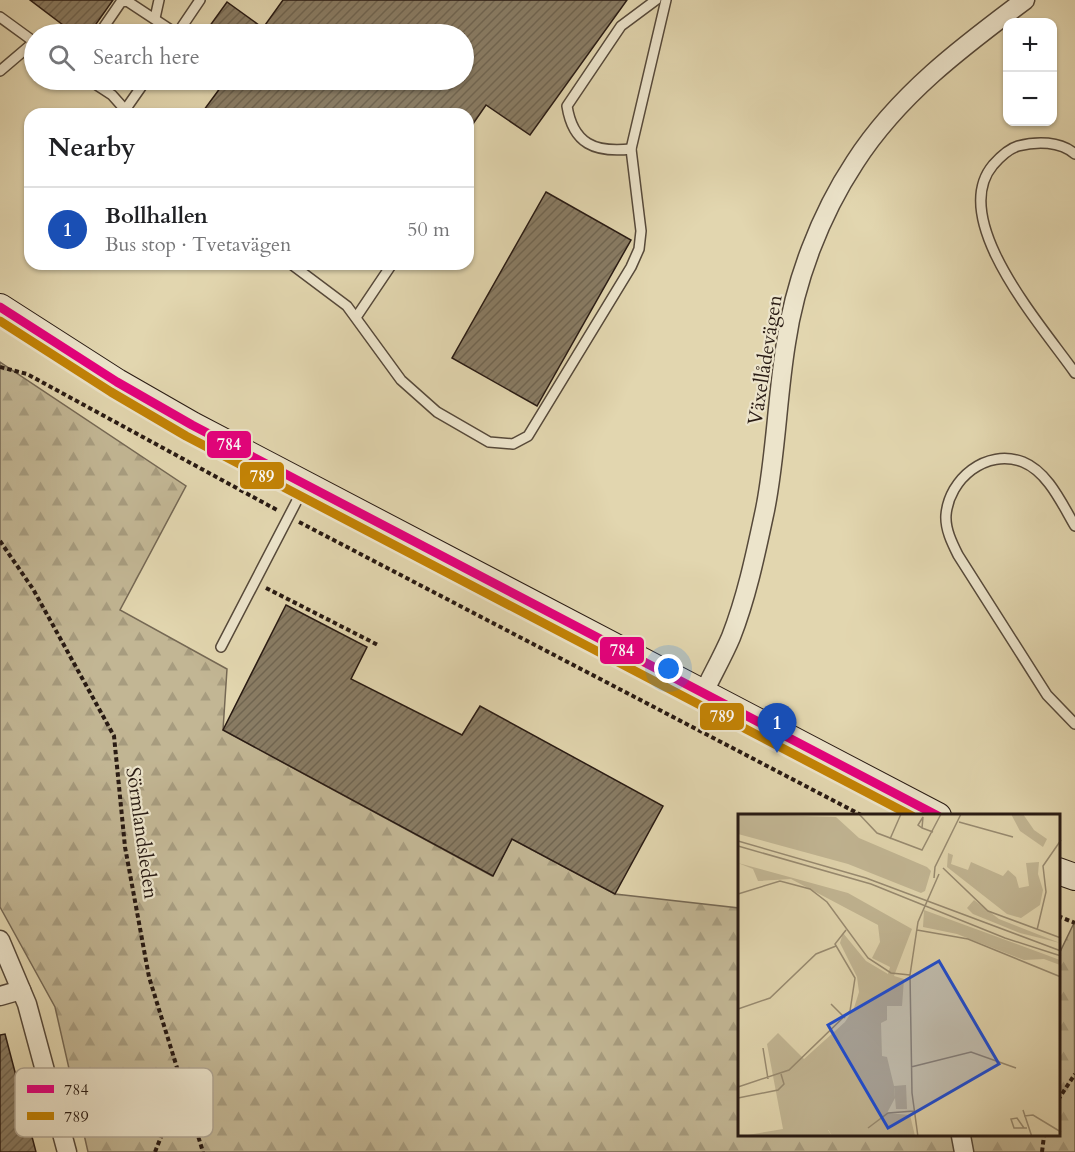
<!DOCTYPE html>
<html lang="en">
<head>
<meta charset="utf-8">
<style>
	body { margin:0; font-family:Cardo,serif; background:#f6f6f6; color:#202124 }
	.controls { position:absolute; right:18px; top:18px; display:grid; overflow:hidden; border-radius:12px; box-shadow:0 2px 4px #0004 }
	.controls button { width:54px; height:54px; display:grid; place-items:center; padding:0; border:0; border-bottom:2px solid #e0e0e0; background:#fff; color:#202124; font:30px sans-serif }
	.you { position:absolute; left:669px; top:669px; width:21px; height:21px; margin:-15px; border:4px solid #fff; border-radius:50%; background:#1a73e8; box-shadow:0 0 0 9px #1a73e833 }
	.badge { display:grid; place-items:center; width:39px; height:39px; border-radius:50%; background:#ea580c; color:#fff; font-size:20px; font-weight:700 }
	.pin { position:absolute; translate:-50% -50px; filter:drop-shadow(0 2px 3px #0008) }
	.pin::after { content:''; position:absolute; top:32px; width:21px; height:18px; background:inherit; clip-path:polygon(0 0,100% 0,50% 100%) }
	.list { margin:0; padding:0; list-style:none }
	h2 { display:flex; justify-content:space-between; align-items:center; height:78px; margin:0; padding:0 24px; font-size:26px }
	h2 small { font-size:20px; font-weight:400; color:#757577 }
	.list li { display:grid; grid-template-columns:39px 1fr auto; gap:18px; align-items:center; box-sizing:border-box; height:84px; padding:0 24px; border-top:2px solid #e0e0e0 }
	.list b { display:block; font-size:22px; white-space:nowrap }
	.list p { margin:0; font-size:20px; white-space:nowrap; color:#757577 }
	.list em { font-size:20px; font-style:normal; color:#757577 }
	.icon { flex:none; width:33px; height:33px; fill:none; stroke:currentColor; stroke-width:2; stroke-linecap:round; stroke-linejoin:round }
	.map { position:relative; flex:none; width:1075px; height:1152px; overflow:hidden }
	.search { position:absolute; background:#fff; box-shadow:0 2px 4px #0004; left:24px; top:24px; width:450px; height:66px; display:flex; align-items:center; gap:15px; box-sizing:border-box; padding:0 21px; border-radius:33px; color:#757577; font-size:22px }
	.panel { position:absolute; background:#fff; box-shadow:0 2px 4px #0004; left:24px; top:108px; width:450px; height:162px; border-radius:18px }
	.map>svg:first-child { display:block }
	.forest { fill:url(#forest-firs); stroke:#756854; stroke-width:1.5 }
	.building { fill:url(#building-hatch); stroke:#281a13; stroke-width:1.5 }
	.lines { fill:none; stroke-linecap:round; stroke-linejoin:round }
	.lane-casing { stroke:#56493a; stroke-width:12 }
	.street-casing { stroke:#56493a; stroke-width:21 }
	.secondary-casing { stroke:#281a13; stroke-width:28 }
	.path { stroke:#281a13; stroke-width:4; stroke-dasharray:4.5 3; stroke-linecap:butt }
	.lane { stroke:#ece4cb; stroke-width:9 }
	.street { stroke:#ece4cb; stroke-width:18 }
	.secondary { stroke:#ece4cb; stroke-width:26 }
	.bus-1-casing { stroke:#ece4cb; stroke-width:14 }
	.bus-2-casing { stroke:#ece4cb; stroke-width:14 }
	.bus-1 { stroke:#e5007d; stroke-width:9 }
	.bus-2 { stroke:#c38305; stroke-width:9 }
	.labels { text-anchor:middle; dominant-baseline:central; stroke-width:4.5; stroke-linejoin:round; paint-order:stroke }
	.street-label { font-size:20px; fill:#281a13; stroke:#ece4cb }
	.inset-road { fill:none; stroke:#988b71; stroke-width:1.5 }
	.view { fill:#1d4ed8; fill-opacity:0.15; stroke:#1d4ed8; stroke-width:3 }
	.inset-edge { fill:none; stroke:#281a13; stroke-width:3 }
	.key { fill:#ece4cb; stroke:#b1a794; stroke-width:1.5 }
	.key-label { font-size:16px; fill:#281a13 }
	.line-badge { stroke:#ece4cb; stroke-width:2 }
	.badge-label { font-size:16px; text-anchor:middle; font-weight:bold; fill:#fff }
</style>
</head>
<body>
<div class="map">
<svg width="1075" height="1152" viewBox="0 0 1075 1152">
	<defs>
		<pattern id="forest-firs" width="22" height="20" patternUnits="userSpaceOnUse" patternTransform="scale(1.5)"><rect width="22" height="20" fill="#c2b694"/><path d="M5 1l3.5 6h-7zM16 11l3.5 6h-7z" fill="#a79c7f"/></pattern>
		<pattern id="building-hatch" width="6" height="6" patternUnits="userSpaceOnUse" patternTransform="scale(1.5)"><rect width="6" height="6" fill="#897c64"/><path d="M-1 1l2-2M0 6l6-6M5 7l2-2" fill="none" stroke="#706551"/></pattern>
	</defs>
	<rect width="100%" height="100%" fill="#e2d6af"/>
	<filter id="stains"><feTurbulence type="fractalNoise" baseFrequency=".00333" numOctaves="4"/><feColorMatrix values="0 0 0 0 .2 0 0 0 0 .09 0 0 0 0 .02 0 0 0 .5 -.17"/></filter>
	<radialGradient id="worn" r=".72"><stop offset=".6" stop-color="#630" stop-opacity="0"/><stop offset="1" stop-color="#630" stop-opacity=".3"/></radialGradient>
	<polygon class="forest" points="0,362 186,486 120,610 227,669 223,730 492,876 512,839 615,894 739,908 739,1136 1058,1136 1059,954 1074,923 1075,1152 88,1152 55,1007 0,907"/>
	<g class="building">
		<polygon points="30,0 113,0 89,34 75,34"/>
		<polygon points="283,0 627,0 530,135 486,105 468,131 468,114 201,114 226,80 464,80 464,34 204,34 227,2 263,28"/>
		<polygon points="546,192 631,240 537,406 452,358"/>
		<polygon points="286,605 367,647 351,679 462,735 480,706 663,806 615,894 512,839 493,876 223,730"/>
		<polygon points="5,1034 36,1152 0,1152 0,1035"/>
	</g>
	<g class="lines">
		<defs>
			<g id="lane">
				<polyline points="0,17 33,41"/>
				<polyline points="155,18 159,0"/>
				<polyline points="99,34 121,2 127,1 177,34"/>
				<polyline points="177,34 200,0"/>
				<polyline points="0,71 34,42"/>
				<polyline points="89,80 112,95 129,114"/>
				<polyline points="125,110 146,80"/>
				<path d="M631,149C595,153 573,144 567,106L621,26L656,0"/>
				<path d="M1075,154C1060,141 1037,141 1018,146C1008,149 1000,157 993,165C947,220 1043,327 1075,373"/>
				<polyline points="291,264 347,306 401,380 437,412 489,442 513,444 528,436 631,267 639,249 641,231 631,149 666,0"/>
				<polyline points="357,316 392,264"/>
				<path d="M1075,526C1062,504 1048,472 1023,462C986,448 949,479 946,515C945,529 952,543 958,555L1047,695L1075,724"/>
				<polyline points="221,647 304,487"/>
			</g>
			<g id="street">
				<path d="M703,694C712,675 723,656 731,637C747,596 756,552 765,510C776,455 777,398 786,343C795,281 820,215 855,162C898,95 962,47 1025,0"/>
				<polyline points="0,940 27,1004 67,1152"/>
				<polyline points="0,996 21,990"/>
				<polyline points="961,1136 964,1152"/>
			</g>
			<g id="secondary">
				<polyline points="0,307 117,382 192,425 938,816"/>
				<polyline points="1058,871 1075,877"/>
			</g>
		</defs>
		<use href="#lane" class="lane-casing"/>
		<use href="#street" class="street-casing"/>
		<use href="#secondary" class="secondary-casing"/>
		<g class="path">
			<polyline points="0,367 27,374 277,510"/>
			<polyline points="299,522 863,816"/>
			<polyline points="0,541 33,589 114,736 125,847 149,977 203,1152"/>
			<polyline points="266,588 378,645"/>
			<polyline points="1058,916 1075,923"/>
			<polyline points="1058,1100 1075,1074"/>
			<polyline points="155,1152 181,1087"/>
			<polyline points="1042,1152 1044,1136"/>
		</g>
		<use href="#lane" class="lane"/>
		<use href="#street" class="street"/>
		<use href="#secondary" class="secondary"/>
		<defs>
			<polyline id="bus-1" points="0,307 117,382 192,425 938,816"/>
			<polyline id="bus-2" points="0,321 111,392 186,436 912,816"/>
		</defs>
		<use href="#bus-1" class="bus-1-casing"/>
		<use href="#bus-2" class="bus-2-casing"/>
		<use href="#bus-1" class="bus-1"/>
		<use href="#bus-2" class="bus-2"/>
	</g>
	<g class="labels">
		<g class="street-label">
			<text transform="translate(765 360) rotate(-81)">Växellådevägen</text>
			<text transform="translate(142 833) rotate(82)">Sörmlandsleden</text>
		</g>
	</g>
	<g transform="translate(738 814)">
		<rect width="322" height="322" fill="#e2d6af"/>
		<path d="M168,271L169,295H158L156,272Z" fill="#c2b694"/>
		<path d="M0,0L98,3L121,24L189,53L193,57L187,77L183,79L110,50L0,20ZM273,0H285L296,16L309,25L305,33L282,17ZM210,39L215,41L213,50L230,56L233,48L265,62L270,56L278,63L281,74L291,72L288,49L301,48L300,60L305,76L302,91L283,104L269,100L209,53ZM0,49L110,79L174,115L156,162L166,165L164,192H149V206L143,209L144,242L149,243L156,272L157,284L149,299L172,301L177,322H118L130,315L90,316L94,322H4L45,315L29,230L40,219L66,245L107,208L116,194L121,178L119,163L102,129L105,119L128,147L150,160L152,153L134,144L142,128L140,111L53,65L20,67L15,55ZM236,86L261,105L322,129L282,119L235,100L229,94ZM186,96L322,146V151L306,145L286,146L219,120L185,113Z" fill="#c2b694"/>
		<path d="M120,297L131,315L118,323L94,322L90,315Z" fill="#c2b694"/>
		<path class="inset-road" d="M121,0L139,19L184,36L203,0M221,8L275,23M184,14L180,11L185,3L184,14L195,18M152,25L163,0M0,27L128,64L323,137M0,32L133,70L267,124L323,142M205,54L250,97L323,124M196,64L197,53L223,0M0,80L42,67L72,75L89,88L130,144L153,159L172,161M179,116L230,125L323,163M299,116L308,78L305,52L323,26M93,190L107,204M0,195L32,184L78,140L98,132M25,234L30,265M173,253L233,238L278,254M0,273L51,256L112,197L117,164L97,130L108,116M0,284L40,276L46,270L43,260M285,296L294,323M286,302L295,301L323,318M130,314L150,299L176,297M286,314L279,304L273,305L276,314H289M180,323L174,279L172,161L180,108L201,60"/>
		<path class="view" d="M201,147L261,250L150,314L90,211Z"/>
		<rect width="322" height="322" class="inset-edge"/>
	</g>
	<rect x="15" y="1068" width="198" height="69" rx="9" class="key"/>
	<rect x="27" y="1085" width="27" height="8" fill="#e5007d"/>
	<rect x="27" y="1112" width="27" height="8" fill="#c38305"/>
	<g class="key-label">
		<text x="64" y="1095">784</text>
		<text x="64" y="1122">789</text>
	</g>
	<g class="line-badge">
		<rect x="206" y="430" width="46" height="29" rx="6" fill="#e5007d"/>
		<rect x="239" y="461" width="46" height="29" rx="6" fill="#c38305"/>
		<rect x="599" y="636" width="46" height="29" rx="6" fill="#e5007d"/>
		<rect x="699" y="702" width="46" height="29" rx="6" fill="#c38305"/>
	</g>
	<g class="badge-label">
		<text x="229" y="450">784</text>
		<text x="262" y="482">789</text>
		<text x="622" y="656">784</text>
		<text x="722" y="722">789</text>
	</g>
	<rect width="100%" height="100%" filter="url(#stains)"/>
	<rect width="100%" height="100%" fill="url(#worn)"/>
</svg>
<div class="controls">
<button>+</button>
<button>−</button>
</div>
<div class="you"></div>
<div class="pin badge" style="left:777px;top:753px;background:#1a4fb4">1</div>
<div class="search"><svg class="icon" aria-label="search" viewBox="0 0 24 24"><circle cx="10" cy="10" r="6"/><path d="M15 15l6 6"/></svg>Search here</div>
<section class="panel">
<h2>Nearby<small></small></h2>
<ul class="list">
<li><span class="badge" style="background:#1a4fb4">1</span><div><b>Bollhallen</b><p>Bus stop · Tvetavägen</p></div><em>50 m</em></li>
</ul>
</section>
</div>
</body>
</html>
